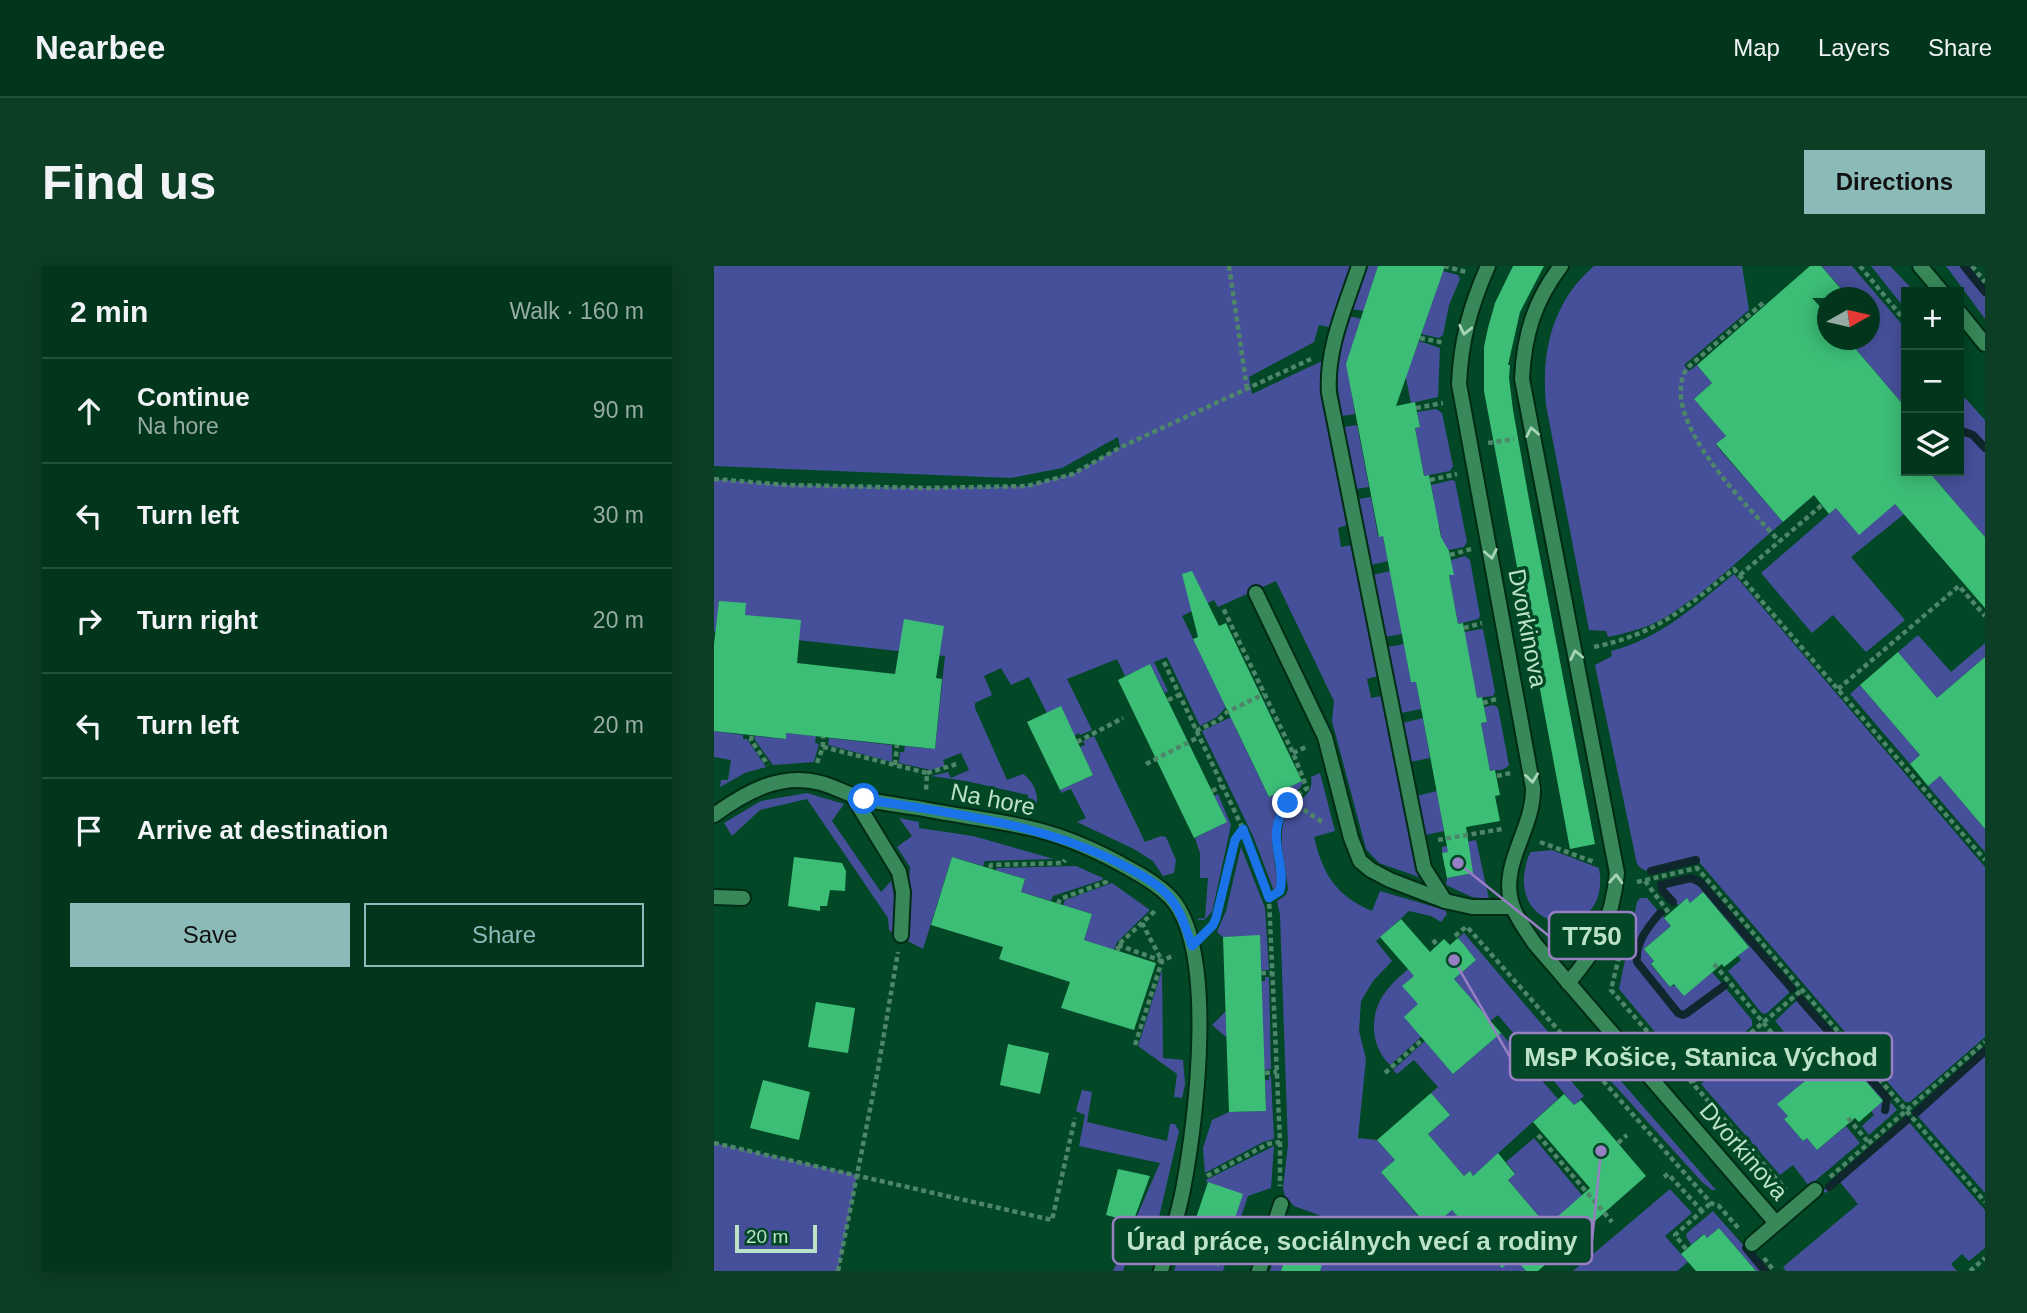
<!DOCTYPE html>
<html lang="en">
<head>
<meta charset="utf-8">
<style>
	body { margin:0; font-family:Helvetica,sans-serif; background:#0c3e25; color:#f1f3f6 }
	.controls { position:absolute; right:21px; top:21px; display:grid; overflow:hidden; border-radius:0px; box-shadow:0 4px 18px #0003 }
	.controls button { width:63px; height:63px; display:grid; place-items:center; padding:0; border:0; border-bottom:2px solid #23503b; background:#02361c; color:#f1f3f6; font:35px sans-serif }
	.compass { position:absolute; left:1103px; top:21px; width:63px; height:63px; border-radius:50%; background:#02361c; box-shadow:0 4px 18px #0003; rotate:82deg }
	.scale { position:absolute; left:21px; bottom:18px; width:82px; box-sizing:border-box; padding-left:7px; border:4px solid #bce2c8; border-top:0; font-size:19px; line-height:24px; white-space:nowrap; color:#bce2c8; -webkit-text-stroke:5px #024826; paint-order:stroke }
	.stop { position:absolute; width:21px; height:21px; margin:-16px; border:5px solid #1a73e8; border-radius:50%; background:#fff }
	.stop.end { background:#1a73e8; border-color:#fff; box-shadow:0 2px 7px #0008 }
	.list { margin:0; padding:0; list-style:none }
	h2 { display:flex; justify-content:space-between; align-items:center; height:91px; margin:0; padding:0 28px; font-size:30px }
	h2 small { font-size:23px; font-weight:400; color:#96aba3 }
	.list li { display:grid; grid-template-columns:46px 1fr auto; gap:21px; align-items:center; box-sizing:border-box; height:105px; padding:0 28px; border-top:2px solid #23503b }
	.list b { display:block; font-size:26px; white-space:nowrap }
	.list p { margin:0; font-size:23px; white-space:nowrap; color:#96aba3 }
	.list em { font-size:23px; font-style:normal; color:#96aba3 }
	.actions { display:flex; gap:14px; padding:21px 28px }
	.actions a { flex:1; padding:16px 0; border:2px solid #8bbbb9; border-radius:0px; text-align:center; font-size:24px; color:#8bbbb9 }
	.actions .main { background:#8bbbb9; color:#111 }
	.icon { flex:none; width:38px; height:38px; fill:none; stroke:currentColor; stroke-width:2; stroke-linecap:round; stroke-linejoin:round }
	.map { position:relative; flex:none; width:1271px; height:1005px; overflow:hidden; border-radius:0px }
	header { display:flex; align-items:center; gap:42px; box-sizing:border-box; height:98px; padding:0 35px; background:#02361c; border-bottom:2px solid #23503b }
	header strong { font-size:33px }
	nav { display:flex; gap:38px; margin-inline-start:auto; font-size:24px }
	.intro { display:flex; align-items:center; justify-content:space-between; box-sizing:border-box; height:168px; padding:0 42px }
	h1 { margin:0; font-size:49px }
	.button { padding:18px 32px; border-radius:0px; background:#8bbbb9; color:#111; font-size:24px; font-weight:700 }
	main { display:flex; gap:42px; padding:0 42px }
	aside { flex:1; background:#02361c; border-radius:0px; box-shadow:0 4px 18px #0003 }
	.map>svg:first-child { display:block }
	.green { fill:#46509a }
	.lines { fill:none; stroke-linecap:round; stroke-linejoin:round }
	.stream { stroke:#0f262c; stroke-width:8 }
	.building { fill:#3cbe77 }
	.lane-casing { stroke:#002b14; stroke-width:18 }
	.street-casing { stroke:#002b14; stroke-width:18 }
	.path { stroke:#4d8668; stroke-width:4.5; stroke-dasharray:5 3.5; stroke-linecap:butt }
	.lane { stroke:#388859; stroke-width:14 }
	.street { stroke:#388859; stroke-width:14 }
	.oneway { stroke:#a8d4b7 }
	.route { stroke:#1a73e8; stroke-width:9 }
	.labels { text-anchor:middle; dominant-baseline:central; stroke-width:7; stroke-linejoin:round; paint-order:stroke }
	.street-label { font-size:24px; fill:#bce2c8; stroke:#024826 }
	.leader { fill:none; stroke:#987ec3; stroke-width:2.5 }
	.callout-dot { fill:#987ec3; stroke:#024826; stroke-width:2.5 }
	.callout { fill:#024826; stroke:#987ec3; stroke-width:2.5 }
	.callout-label { font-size:26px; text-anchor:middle; font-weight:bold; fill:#bce2c8 }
</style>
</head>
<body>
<header>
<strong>Nearbee</strong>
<nav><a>Map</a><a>Layers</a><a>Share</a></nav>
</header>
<div class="intro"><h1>Find us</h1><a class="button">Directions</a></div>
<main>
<aside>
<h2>2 min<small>Walk · 160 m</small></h2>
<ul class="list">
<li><svg class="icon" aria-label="ahead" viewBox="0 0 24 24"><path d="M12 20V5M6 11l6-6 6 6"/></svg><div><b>Continue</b><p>Na hore</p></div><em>90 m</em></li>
<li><svg class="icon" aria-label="left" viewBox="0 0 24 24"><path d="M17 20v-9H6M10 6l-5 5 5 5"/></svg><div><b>Turn left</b></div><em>30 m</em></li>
<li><svg class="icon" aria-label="right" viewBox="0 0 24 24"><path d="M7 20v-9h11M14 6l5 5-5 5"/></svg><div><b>Turn right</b></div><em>20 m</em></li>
<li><svg class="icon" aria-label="left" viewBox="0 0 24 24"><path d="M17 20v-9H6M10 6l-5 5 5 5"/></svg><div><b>Turn left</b></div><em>20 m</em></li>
<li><svg class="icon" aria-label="arrive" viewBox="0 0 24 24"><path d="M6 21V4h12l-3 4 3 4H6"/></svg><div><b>Arrive at destination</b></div></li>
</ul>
<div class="actions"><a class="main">Save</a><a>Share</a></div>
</aside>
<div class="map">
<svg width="1271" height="1005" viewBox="0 0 1271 1005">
	<rect width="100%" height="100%" fill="#024826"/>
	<g class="green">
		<path d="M0,0H637L615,61L605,59L600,76L535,111L538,128L608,95V124L633,259L624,262L627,281L638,279L664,410L653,413L657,432L667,430L705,611L665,597L652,583L618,455L620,435L562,315L504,341L500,334L468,350L512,441L503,451L486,460L453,391L440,396L454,425L451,427L436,399L411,410L403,393L353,413L378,464L366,469L365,467L360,470L333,447L315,411L297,419L287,402L270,410L278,429L261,437V442L293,514L309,508C322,516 331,542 313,550L314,529L252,515L217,510L234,506L237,512L255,504L247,487L229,494L231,500L217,504L185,497L186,486H190L191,480L221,483L231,390L0,365V213L73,219L214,222L313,220L359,208L406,181L404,171L348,202L297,212L0,200Z"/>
		<polygon points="651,0 664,0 650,45 637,43"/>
		<path d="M880,0H1028L1035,44L970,99L975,105L983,99L998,117L980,133L1012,170L1002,179L1069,256C1033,286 990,329 950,352C933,362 913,367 894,371L892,365L875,364L832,139C827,86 838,36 880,0Z"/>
		<polygon points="1107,0 1138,0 1192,63 1192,142 1135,75 1099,106 1055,105 1114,74 1156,74 1156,32 1135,31"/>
		<polygon points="1157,0 1176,0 1201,26 1192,26 1192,44"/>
		<polygon points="1232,0 1252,0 1271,23 1271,53"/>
		<polygon points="729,5 744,9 746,13 735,39 729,69 725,72 707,68"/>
		<path d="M635,50L647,53L695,90L699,91L705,75L726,82L724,131L697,137L692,112L637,123L641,148L628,150C621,112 622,87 635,50Z"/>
		<polygon points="1251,132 1271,154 1271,271 1214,205 1245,205 1245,138"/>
		<polygon points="722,143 728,147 739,200 736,205 710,210 701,162 706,161 703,146"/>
		<polygon points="643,159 655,221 642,223 630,161"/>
		<polygon points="738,214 741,215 753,276 750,281 730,285 725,259 720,260 715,235 720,234 717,219"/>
		<polygon points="657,231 664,270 669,270 674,295 657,299 644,233"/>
		<polygon points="1181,238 1190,248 1137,291 1191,354 1152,386 1119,349 1098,367 1047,307 1122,242"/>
		<polygon points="751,290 756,294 766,350 764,353 744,358 735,309 739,309 737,294"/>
		<polygon points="676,305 688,368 671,371 659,309"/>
		<path d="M1020,308L1271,601V771L1196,836H1191L985,596C967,600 937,616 923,598L881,399L898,390L897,385C946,373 982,339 1020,308Z"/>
		<polygon points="767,363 769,363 781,426 779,430 763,432 750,366"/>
		<polygon points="1204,369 1237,406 1271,377 1271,391 1223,432 1184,386"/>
		<polygon points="690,378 697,416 702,416 707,443 687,447 674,381"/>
		<polygon points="1146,419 1206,489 1196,498 1136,428"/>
		<path d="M550,435L555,447L522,463L555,531L588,515L589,517C584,527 572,533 566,542C552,561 561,600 565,621L560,625L539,570L488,465Z"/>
		<path d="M780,439L784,442L795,499C789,506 783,503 776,505L767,457L773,456L770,441Z"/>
		<polygon points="709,452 716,492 696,496 689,457"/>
		<polygon points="0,465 29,469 29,473 33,473 52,501 31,507 6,521 7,514 14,514 17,494 0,491"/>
		<polygon points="72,467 102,470 101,477 105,478 100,496 59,499 41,474 41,470 72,473"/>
		<polygon points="380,470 431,576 447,570 452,571 462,594 460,607 449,610 439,595 420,583 363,556 372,552 357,523 347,527 346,524 379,509 366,481 371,479 369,475"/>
		<polygon points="115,472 178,479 178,496 114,479"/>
		<path d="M606,507L621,565L600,571C609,608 621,629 658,645L666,625L731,644L733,648L727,656L717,650L695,645L662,675L678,695L659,715L647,735L645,765L652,793L644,872L663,874L681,894L667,906L715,963L738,944L787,1001L800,991L812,1005H606L614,982L579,971L567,1005H556L568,968L582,961L612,971L618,954L580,940L571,930L569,922L574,879L566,649L563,635L572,629L574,623C572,599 563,575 571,551C577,534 601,533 597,511Z"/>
		<polygon points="1226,510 1271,563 1271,586 1214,520"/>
		<polygon points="723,525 730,565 711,569 703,530"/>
		<polygon points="93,527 130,538 118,555 167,626 177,615 181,634 179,667 175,664 174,652 93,533 46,544 18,570 10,557 47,535"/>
		<polygon points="504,528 517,559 498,646 490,654 485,654 483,653 491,652 494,612 486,612 486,587 481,572 512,556 500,530"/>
		<polygon points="185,552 205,556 205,562 259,570 340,593 271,595 269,600 238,591 209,683 192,674 196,601 183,581 198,570"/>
		<polygon points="762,574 775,633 758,631 732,619 733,612 759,607 728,587 728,581"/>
		<polygon points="527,581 551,642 555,704 547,704 545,670 509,671 503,666 512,645"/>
		<path d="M838,584L885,602C899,682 785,670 815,589L817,586Z"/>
		<polygon points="362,600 389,612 388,614 339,630 337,635 307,626 311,613 281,604 283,602"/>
		<polygon points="976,615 989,623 1077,725 1053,747 1049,748 1046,745 1014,705 1027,694 1024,690 1035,680 989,626 976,637 972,633 964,639 949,620"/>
		<polygon points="398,617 436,644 403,676 400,684 370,674 378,648 349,639 351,634"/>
		<polygon points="926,632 933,632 957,660 930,683 940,695 937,699 956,721 998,706 1038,754 1038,760 998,794 981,775 962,791 905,723 923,636"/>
		<polygon points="750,667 853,788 845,801 870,830 860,839 784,749 776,755 740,713 762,694 744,672"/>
		<path d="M714,687L704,739L707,771L676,799C666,789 661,778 660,764C658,727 688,709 714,687Z"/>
		<polygon points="448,704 449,792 469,794 471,818 468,832 460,831 463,808 424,780"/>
		<polygon points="551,711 555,711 557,803 550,804 498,759 511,746 548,745 547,715 551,715"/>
		<polygon points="1083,734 1085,734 1119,775 1091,791 1061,755"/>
		<polygon points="1048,766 1091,815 1064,838 1074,850 1070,853 1089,875 1093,872 1103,884 1132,860 1146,877 1095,920 1079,899 1066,909 987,818"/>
		<polygon points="787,767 844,833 759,910 756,905 750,910 714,868 736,849 717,827 724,821 700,794 683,808 679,804 711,775 739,808"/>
		<polygon points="1127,777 1183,844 1155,869 1148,860 1160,849 1157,845 1169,835 1122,781"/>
		<polygon points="1271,786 1271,927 1202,848"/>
		<polygon points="892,798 1002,924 998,924 988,916 886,803"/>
		<polygon points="555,810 557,810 560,873 549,876 491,907 489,882 498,854 515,846 552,845 551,814 555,814"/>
		<polygon points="368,824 378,826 373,856 453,875 456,858 461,858 465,865 435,994 415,987 409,1005 399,1005 446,897 365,880 371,849 362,845"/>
		<polygon points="1194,855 1271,944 1271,982 1255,995 1248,988 1237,998 1243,1005 1072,1005 1069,1001 1144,938 1126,916 1111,927 1109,925 1114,920 1116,922"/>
		<polygon points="820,872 882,946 883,953 874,962 856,941 833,960 794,914 801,907 792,896"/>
		<polygon points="0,877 143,909 124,1005 0,1005"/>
		<polygon points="560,880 557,922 534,930 523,963 518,961 492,914"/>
		<polygon points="956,923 978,947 951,970 974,996 963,1005 859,1005"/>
		<polygon points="999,945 1052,1005 1042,1005 1005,962 993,972 989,968 977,979 972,970 973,967"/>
		<polygon points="520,968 509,1005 460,1005 466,987 505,999 515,971 518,972"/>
	</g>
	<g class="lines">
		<g class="stream">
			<polyline points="1250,0 1271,26"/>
			<polyline points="1245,164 1259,169 1271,182"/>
			<polyline points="937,605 982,594"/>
			<polyline points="959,636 948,624 947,619 977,612 986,616 1078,723"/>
			<path d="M946,647C934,661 921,677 923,696L964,747L969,749L973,747L1010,720"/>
			<polyline points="1086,733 1173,832 1171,844"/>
			<path d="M1092,792C1102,784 1112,781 1122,774"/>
			<polyline points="1202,847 1271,785"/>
			<polyline points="1115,921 1193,854"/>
			<polyline points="1032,982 1051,1005"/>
		</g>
	</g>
	<g class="building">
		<polygon points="664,0 731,0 682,140 701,136 706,161 701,162 710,210 715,209 727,271 735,285 740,309 735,309 744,358 749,357 763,432 768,431 773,456 767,457 776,505 781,504 786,529 781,530 786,555 752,561 759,607 733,612 728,587 734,586 708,447 702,416 697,416 669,270 665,271 632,98"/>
		<polygon points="799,0 830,0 806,46 794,99 796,99 795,112 799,144 816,239 881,578 856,583 770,125 770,81 774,62 781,37"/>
		<polygon points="1096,0 1107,0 1135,32 1098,32 1114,49 1114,74 1134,74 1192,142 1192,205 1214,205 1271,271 1271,342 1181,238 1145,269 1122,242 1115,248 1100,229 1069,256 1002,178 1012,170 980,133 998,117 983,99"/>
		<polygon points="478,305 505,360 512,357 588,515 555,531 479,373 484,371 468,308"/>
		<polygon points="5,335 32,337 31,349 87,354 83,397 181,408 190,353 230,360 222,412 228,413 221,483 72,467 72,473 0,465 0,378"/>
		<polygon points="1184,386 1223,432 1271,391 1271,563 1226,510 1214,520 1196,498 1206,489 1146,419"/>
		<polygon points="436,398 513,556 480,572 404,414"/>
		<polygon points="347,440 379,509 346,524 313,456"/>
		<polygon points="80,591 128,597 132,605 131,625 116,624 113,640 106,640 106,645 74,640"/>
		<polygon points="238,591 311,613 307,626 378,648 370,674 442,697 420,764 347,742 356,716 285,693 289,681 217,659"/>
		<polygon points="989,626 1035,681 1010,701 1008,698 970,730 960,718 956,721 937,698 940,695 930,683 957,660 950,652 973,632 976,637"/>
		<polygon points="687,653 716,686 730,673 736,679 744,672 751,680 762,694 740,713 787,767 739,808 690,751 704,738 688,720 700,710 666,671"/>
		<polygon points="546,669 552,845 515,846 509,671"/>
		<polygon points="102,736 141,742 134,787 94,781"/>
		<polygon points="294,778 335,787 326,828 286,819"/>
		<polygon points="1122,781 1169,835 1145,856 1141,852 1103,884 1093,872 1089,875 1070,853 1074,850 1063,838 1091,815 1084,807 1107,788 1110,791"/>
		<polygon points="49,814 96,826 85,874 36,862"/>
		<polygon points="717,827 736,849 714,868 750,910 756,905 759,910 784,887 801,908 794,914 833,960 876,922 819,856 850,828 860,839 867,834 932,910 824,1005 812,1005 800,991 788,1002 738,944 716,963 667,906 681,894 663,874"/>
		<polygon points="404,903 436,910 419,956 392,949"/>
		<polygon points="494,916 529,928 505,1000 470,988"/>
		<polygon points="1005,962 1042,1005 982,1005 967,988 990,968 993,972"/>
		<polygon points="579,971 614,982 606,1005 567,1005"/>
	</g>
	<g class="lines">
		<defs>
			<g id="lane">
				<polyline points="138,529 185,606 189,626 187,669"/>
				<polyline points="0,631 29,632"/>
			</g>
			<g id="street">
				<path d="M645,0C631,42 612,83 615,127L710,602L731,635"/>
				<path d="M774,0C756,41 747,74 745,118L819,522C820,563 785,598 798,639C803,653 813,666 821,678L1062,957"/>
				<path d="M847,0C820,35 810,70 808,113L903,607C898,653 885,682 854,717"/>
				<polyline points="1206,0 1228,26"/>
				<polyline points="1245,46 1271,78"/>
				<polyline points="542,327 611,471 637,572 646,595 657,604 676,614 731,635 758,641 799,641"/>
				<path d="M0,549C32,526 67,506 107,517C121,521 133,528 147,532C165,537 185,539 204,542C243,550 285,554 324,564C355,572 388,587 416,603C429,610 444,619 455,630C504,679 482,854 470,918C465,948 455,976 447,1005"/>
				<polyline points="1038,978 1101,924"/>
				<polyline points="545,1005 567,938"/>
			</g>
		</defs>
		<use href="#lane" class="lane-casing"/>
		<use href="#street" class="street-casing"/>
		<g class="path">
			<polyline points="515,0 533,123"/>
			<polyline points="730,0 752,6"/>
			<polyline points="1146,0 1192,56"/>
			<polyline points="1258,0 1271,16"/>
			<path d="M1049,37L973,102C942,152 1034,240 1065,275"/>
			<polyline points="706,72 731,77"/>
			<polyline points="1245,119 1245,121"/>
			<polyline points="702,142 729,137"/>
			<polyline points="774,177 800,173"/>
			<polyline points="0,213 73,219 214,222 313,220 359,208 407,181 597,93"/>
			<polyline points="716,214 743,208"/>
			<polyline points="736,289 757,283"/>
			<polyline points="1026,309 1108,239"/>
			<polyline points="750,362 768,357"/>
			<path d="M880,381C942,368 972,342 1020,303L1271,594"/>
			<polyline points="450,396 529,563 555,632 567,622 562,584 565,554 574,537 593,522 579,487 509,342"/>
			<polyline points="1124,423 1245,320 1271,350"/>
			<polyline points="454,434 465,429"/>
			<polyline points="769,437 782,433"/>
			<polyline points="482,465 505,454 513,446 550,428"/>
			<polyline points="38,470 37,474 54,499"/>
			<polyline points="363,476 409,452"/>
			<polyline points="109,481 109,471"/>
			<polyline points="579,487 594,480"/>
			<polyline points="103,497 109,481 213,507 212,524"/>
			<polyline points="432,498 485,471"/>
			<polyline points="181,499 183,479"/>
			<polyline points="213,507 243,498"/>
			<polyline points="783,510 797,507"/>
			<polyline points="498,525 508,520"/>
			<polyline points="574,537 587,542 611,558"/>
			<polyline points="724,574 788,563"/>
			<polyline points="826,576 880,596"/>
			<polyline points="276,602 277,599 349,597 351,594"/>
			<polyline points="931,615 955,647"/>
			<polyline points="923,616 983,602 1271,936"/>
			<polyline points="344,638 346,633 392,616 394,612"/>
			<polyline points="754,662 997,937 1005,940 1026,964"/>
			<path d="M494,664C517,639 505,586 529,563"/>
			<polyline points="741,670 753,660"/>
			<polyline points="719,674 723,679"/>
			<polyline points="909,674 897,724 1072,924"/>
			<polyline points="404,679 448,695 428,657 441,645"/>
			<polyline points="404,685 404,679 428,657"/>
			<polyline points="1000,698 1089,804"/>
			<polyline points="547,707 558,707"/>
			<polyline points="421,779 448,695 460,689"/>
			<polyline points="964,800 984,784 997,799"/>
			<polyline points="551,807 563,806"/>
			<polyline points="671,807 709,773"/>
			<polyline points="866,813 894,790"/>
			<polyline points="978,816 1088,724"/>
			<polyline points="1134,852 1155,877"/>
			<polyline points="824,869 898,956"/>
			<polyline points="566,876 566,920"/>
			<polyline points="0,877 338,954 361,852"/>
			<polyline points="904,877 913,869"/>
			<polyline points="493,910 554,878 566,876 555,632"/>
			<polyline points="950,911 954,908 988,945"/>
			<polyline points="1116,911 1271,776"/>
			<polyline points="517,964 536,970"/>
			<polyline points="972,983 961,969 997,937"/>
			<polyline points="1050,992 1060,1005"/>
			<polyline points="124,1005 164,803 184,686"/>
			<polyline points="1256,1005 1271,992"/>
		</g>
		<use href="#lane" class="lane"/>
		<use href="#street" class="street"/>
	</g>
	<defs><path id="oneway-chevron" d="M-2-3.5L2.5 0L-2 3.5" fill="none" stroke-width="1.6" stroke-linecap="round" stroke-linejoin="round" transform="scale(1.75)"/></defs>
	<g class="oneway">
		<use href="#oneway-chevron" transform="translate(751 64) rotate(102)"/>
		<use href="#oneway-chevron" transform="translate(818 166) rotate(-101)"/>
		<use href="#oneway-chevron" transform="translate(777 288) rotate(79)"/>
		<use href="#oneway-chevron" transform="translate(862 389) rotate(-101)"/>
		<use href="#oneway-chevron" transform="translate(818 512) rotate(83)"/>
		<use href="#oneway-chevron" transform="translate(902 613) rotate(-87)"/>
	</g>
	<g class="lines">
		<path class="route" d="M150,533C241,548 336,558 418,604C431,611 447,620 456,632C468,646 472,664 478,680L499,659L502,652L521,574L529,563L555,632L566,625C573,596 549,569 574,537"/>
	</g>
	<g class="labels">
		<g class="street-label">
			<text transform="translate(814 362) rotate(79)">Dvorkinova</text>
			<text transform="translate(279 533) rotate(11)">Na hore</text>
			<text transform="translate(1030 885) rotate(49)">Dvorkinova</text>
		</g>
	</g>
	<path class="leader" d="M744 597L835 670M740 694L796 791M887 885L878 975"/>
	<g class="callout-dot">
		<circle cx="744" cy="597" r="7"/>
		<circle cx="740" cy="694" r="7"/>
		<circle cx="887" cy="885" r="7"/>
	</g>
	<g class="callout">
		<rect x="835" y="646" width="87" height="47" rx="7"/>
		<rect x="796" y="767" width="382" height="47" rx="7"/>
		<rect x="399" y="951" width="479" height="47" rx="7"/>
	</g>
	<g class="callout-label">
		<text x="878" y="679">T750</text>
		<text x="987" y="800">MsP Košice, Stanica Východ</text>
		<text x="638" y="984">Úrad práce, sociálnych vecí a rodiny</text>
	</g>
</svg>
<div class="controls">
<button>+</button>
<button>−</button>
<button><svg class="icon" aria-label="layers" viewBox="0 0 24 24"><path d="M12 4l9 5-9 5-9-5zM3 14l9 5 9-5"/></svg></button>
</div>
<svg class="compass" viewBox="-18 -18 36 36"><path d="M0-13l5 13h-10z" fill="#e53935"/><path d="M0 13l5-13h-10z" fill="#96aba3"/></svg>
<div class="scale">20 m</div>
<div class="stop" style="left:150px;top:533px"></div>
<div class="stop end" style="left:574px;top:537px"></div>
</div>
</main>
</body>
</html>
